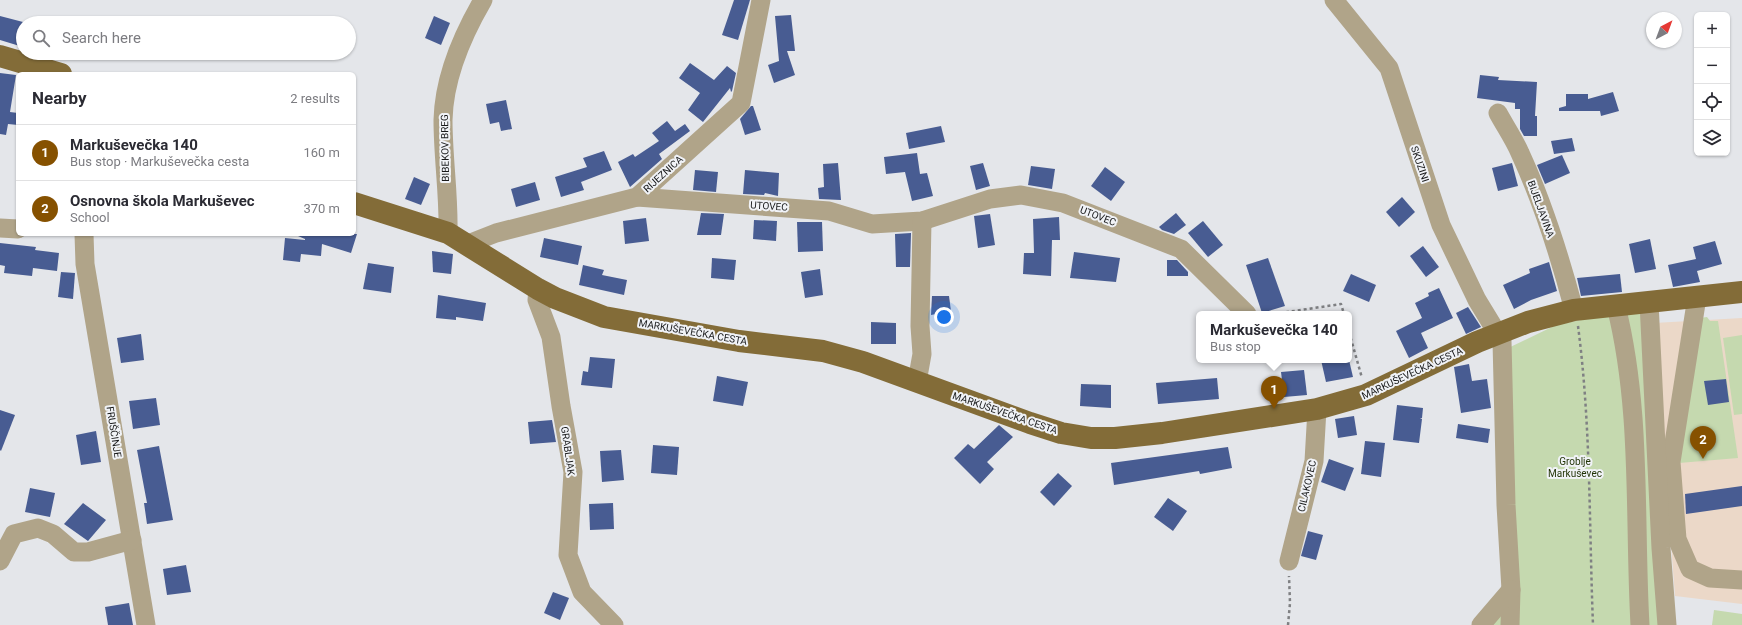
<!DOCTYPE html>
<html lang="en">
<head>
<meta charset="utf-8">
<style>
	body { margin:0; font-family:Roboto,sans-serif; background:#f7f7f7; color:#2b2b33 }
	.controls { position:absolute; right:12px; top:12px; display:grid; overflow:hidden; border-radius:6px; box-shadow:0 1px 3px #0004 }
	.controls button { width:36px; height:36px; display:grid; place-items:center; padding:0; border:0; border-bottom:1px solid #e1e1e2; background:#fff; color:#2b2b33; font:20px sans-serif }
	.compass { position:absolute; left:1646px; top:12px; width:36px; height:36px; border-radius:50%; background:#fff; box-shadow:0 1px 3px #0004; rotate:41deg }
	.you { position:absolute; left:944px; top:317px; width:14px; height:14px; margin:-10px; border:3px solid #fff; border-radius:50%; background:#1a73e8; box-shadow:0 0 0 6px #1a73e833 }
	.badge { display:grid; place-items:center; width:26px; height:26px; border-radius:50%; background:#865100; color:#fff; font-size:13px; font-weight:700 }
	.pin { position:absolute; translate:-50% -33px; filter:drop-shadow(0 1px 2px #0008) }
	.pin::after { content:''; position:absolute; top:21px; width:14px; height:12px; background:inherit; clip-path:polygon(0 0,100% 0,50% 100%) }
	.popup { position:absolute; left:1196px; top:311px; width:156px; height:52px; box-sizing:border-box; display:grid; place-content:center; border-radius:6px; background:#fff; filter:drop-shadow(0 1px 3px #0005); font-size:13px; white-space:nowrap; color:#7c7c81 }
	.popup b { font-size:15px; color:#2b2b33 }
	.popup::after { content:''; position:absolute; left:50%; top:100%; margin-left:-8px; border:8px solid transparent; border-top-color:#fff }
	.list { margin:0; padding:0; list-style:none }
	h2 { display:flex; justify-content:space-between; align-items:center; height:52px; margin:0; padding:0 16px; font-size:17px }
	h2 small { font-size:13px; font-weight:400; color:#7c7c81 }
	.list li { display:grid; grid-template-columns:26px 1fr auto; gap:12px; align-items:center; box-sizing:border-box; height:56px; padding:0 16px; border-top:1px solid #e1e1e2 }
	.list b { display:block; font-size:15px; white-space:nowrap }
	.list p { margin:0; font-size:13px; white-space:nowrap; color:#7c7c81 }
	.list em { font-size:13px; font-style:normal; color:#7c7c81 }
	.icon { flex:none; width:22px; height:22px; fill:none; stroke:currentColor; stroke-width:2; stroke-linecap:round; stroke-linejoin:round }
	.map { position:relative; flex:none; width:1742px; height:625px; overflow:hidden }
	.search { position:absolute; background:#fff; box-shadow:0 1px 3px #0004; left:16px; top:16px; width:340px; height:44px; display:flex; align-items:center; gap:10px; box-sizing:border-box; padding:0 14px; border-radius:22px; color:#7c7c81; font-size:15px }
	.panel { position:absolute; background:#fff; box-shadow:0 1px 3px #0004; left:16px; top:72px; width:340px; height:164px; border-radius:6px }
	.map>svg:first-child { display:block }
	.education { fill:#ebd8c8 }
	.green { fill:#c5d9af }
	.building { fill:#485c92 }
	.lines { fill:none; stroke-linecap:round; stroke-linejoin:round }
	.path { stroke:#7f8083; stroke-width:2.5; stroke-dasharray:3 3; stroke-linecap:butt }
	.minor { stroke:#b0a489; stroke-width:19 }
	.major { stroke:#836c38; stroke-width:22 }
	.labels { text-anchor:middle; dominant-baseline:central; stroke-width:4; stroke-linejoin:round; paint-order:stroke }
	.street-label { font-size:10px; fill:#171819; stroke:#f1f3f7 }
	.park-label { font-size:10px; fill:#1f3103; stroke:#f1f3f7 }
</style>
</head>
<body>
<div class="map">
<svg width="1742" height="625" viewBox="0 0 1742 625">
	<rect width="100%" height="100%" fill="#e4e6ea"/>
	<polygon class="education" points="1742,318 1742,604 1675,596 1654,323"/>
	<g class="green">
		<polygon points="1643,313 1662,625 1473,625 1505,586 1504,350 1556,325 1586,319"/>
		<polygon points="1707,317 1710,321 1718,321 1738,458 1679,463 1700,318"/>
		<polygon points="1742,335 1742,414 1734,415 1723,338"/>
		<polygon points="1714,610 1742,614 1742,625 1712,625"/>
	</g>
	<g class="building">
		<polygon points="734,0 750,0 738,40 722,35"/>
		<polygon points="791,15 795,51 787,51 795,75 774,83 768,65 779,61 775,16"/>
		<polygon points="0,16 23,22 23,47 0,40"/>
		<polygon points="434,16 450,23 441,45 425,38"/>
		<polygon points="690,63 714,80 727,66 736,73 732,91 731,92 730,88 703,122 688,110 700,93 679,78"/>
		<polygon points="0,73 16,75 10,112 18,113 18,125 8,124 6,135 0,134"/>
		<polygon points="1480,75 1499,77 1498,80 1537,82 1535,116 1537,116 1537,136 1524,136 1520,129 1520,109 1515,109 1515,103 1477,98"/>
		<polygon points="1613,92 1619,111 1601,116 1600,111 1559,111 1559,108 1566,106 1566,94 1588,94 1588,99"/>
		<polygon points="506,100 512,129 501,131 499,122 490,124 486,104"/>
		<polygon points="751,106 753,106 761,130 745,135 740,119"/>
		<polygon points="667,121 675,131 685,124 690,131 659,154 662,159 630,187 618,162 633,154 635,157 659,141 652,133"/>
		<polygon points="941,126 945,142 909,149 906,133"/>
		<polygon points="1572,138 1575,151 1554,154 1551,141"/>
		<polygon points="604,151 612,170 581,182 584,190 561,197 555,177 587,167 583,158"/>
		<polygon points="917,153 920,174 927,173 933,196 912,201 905,172 886,174 884,157"/>
		<polygon points="1562,155 1570,173 1545,184 1537,165"/>
		<polygon points="838,163 841,200 819,199 818,188 824,187 823,164"/>
		<polygon points="983,163 990,186 976,190 970,166"/>
		<polygon points="1512,163 1518,186 1498,191 1492,168"/>
		<polygon points="1031,166 1055,169 1052,189 1028,185"/>
		<polygon points="1105,167 1125,182 1111,201 1091,186"/>
		<polygon points="695,170 718,172 716,192 693,190"/>
		<polygon points="745,170 779,173 778,196 765,193 764,195 743,194"/>
		<polygon points="414,177 430,184 421,205 405,199"/>
		<polygon points="535,182 540,200 516,207 511,189"/>
		<polygon points="1402,197 1415,212 1399,227 1386,212"/>
		<polygon points="701,213 724,214 721,235 697,235"/>
		<polygon points="1176,213 1186,225 1174,234 1162,230 1159,227"/>
		<polygon points="990,214 995,245 978,248 974,216"/>
		<polygon points="1059,217 1060,240 1052,240 1051,276 1023,274 1024,253 1034,253 1033,219"/>
		<polygon points="646,218 649,241 625,244 623,221"/>
		<polygon points="754,220 777,221 776,241 753,239"/>
		<polygon points="1203,221 1223,245 1208,257 1188,233"/>
		<polygon points="797,222 822,222 823,251 798,252"/>
		<polygon points="911,233 910,267 896,267 895,234"/>
		<polygon points="298,234 357,234 351,253 322,244 321,256 301,254 300,262 283,260 285,238 305,240 305,239 298,236"/>
		<polygon points="544,238 582,246 578,265 540,257"/>
		<polygon points="1650,239 1656,269 1635,273 1629,244"/>
		<polygon points="1715,241 1722,264 1697,271 1700,282 1673,287 1668,265 1696,259 1693,247"/>
		<polygon points="0,243 36,247 35,250 59,253 57,271 33,268 32,276 4,273 5,266 0,265"/>
		<polygon points="1423,246 1439,267 1426,277 1410,256"/>
		<polygon points="432,251 453,254 451,274 433,272"/>
		<polygon points="1074,252 1120,258 1116,282 1070,278"/>
		<polygon points="712,258 736,260 734,280 711,278"/>
		<polygon points="1268,258 1285,306 1262,313 1246,265"/>
		<polygon points="1167,260 1177,260 1188,272 1188,276 1167,276"/>
		<polygon points="1549,262 1557,291 1531,300 1514,309 1503,285 1530,273 1529,269"/>
		<polygon points="368,263 394,267 391,293 363,289"/>
		<polygon points="583,265 604,270 602,275 627,280 624,295 579,285"/>
		<polygon points="820,269 823,295 805,298 801,272"/>
		<polygon points="61,272 75,273 73,299 58,297"/>
		<polygon points="1351,274 1376,285 1369,302 1343,291"/>
		<polygon points="1620,274 1622,292 1581,296 1577,278"/>
		<polygon points="1439,288 1453,318 1421,333 1428,348 1409,358 1396,331 1422,318 1415,303 1429,296 1428,293"/>
		<polygon points="438,295 486,303 483,321 456,317 456,320 436,318"/>
		<polygon points="932,296 949,296 951,311 931,315"/>
		<polygon points="1468,307 1481,327 1466,334 1456,313"/>
		<polygon points="871,322 896,323 896,344 871,344"/>
		<polygon points="141,334 144,360 121,363 117,338"/>
		<polygon points="590,357 615,359 612,388 581,385 583,371 588,372"/>
		<polygon points="1321,360 1349,360 1353,377 1326,382"/>
		<polygon points="1469,364 1472,381 1487,379 1491,408 1461,413 1454,367"/>
		<polygon points="1304,370 1307,395 1284,397 1281,372"/>
		<polygon points="717,376 748,382 743,406 713,401"/>
		<polygon points="1217,378 1219,399 1158,404 1156,383"/>
		<polygon points="1726,379 1729,402 1708,405 1704,381"/>
		<polygon points="1081,384 1111,385 1111,408 1080,406"/>
		<polygon points="156,398 160,425 133,429 129,401"/>
		<polygon points="1397,405 1423,408 1422,418 1420,419 1422,419 1419,443 1393,440"/>
		<polygon points="0,410 15,415 1,451 0,450"/>
		<polygon points="1354,416 1357,435 1338,438 1335,419"/>
		<polygon points="552,420 556,442 530,444 528,422"/>
		<polygon points="1458,424 1490,429 1488,443 1456,438"/>
		<polygon points="999,425 1013,437 987,462 994,469 980,484 954,458 968,444 974,449"/>
		<polygon points="96,431 101,462 81,465 76,435"/>
		<polygon points="1365,441 1385,443 1381,477 1361,474"/>
		<polygon points="653,445 679,447 677,475 651,473"/>
		<polygon points="159,446 173,520 147,524 144,503 147,503 137,450"/>
		<polygon points="1228,447 1232,468 1200,474 1199,471 1114,485 1111,463"/>
		<polygon points="621,450 624,480 602,482 600,451"/>
		<polygon points="1329,459 1354,468 1345,491 1321,482"/>
		<polygon points="1058,473 1072,486 1054,506 1040,492"/>
		<polygon points="1742,486 1742,506 1686,514 1685,494"/>
		<polygon points="30,488 55,493 50,517 25,512"/>
		<polygon points="1168,498 1187,511 1173,531 1154,517"/>
		<polygon points="83,503 106,520 88,541 64,524"/>
		<polygon points="613,503 614,529 590,530 589,504"/>
		<polygon points="1308,531 1323,535 1316,560 1301,556"/>
		<polygon points="186,565 191,592 167,595 163,569"/>
		<polygon points="553,592 569,598 560,620 544,613"/>
		<polygon points="129,603 133,625 108,625 105,607"/>
	</g>
	<g class="lines">
		<g class="path">
			<polyline points="1274,314 1341,304 1344,314"/>
			<path d="M1578,326C1591,425 1589,525 1593,625"/>
			<polyline points="1349,332 1362,378"/>
			<polyline points="1288,625 1290,603 1289,576"/>
		</g>
		<g class="minor">
			<polyline points="1334,0 1389,68 1441,225 1477,300 1502,341 1506,505 1511,590 1510,625"/>
			<path d="M1498,113C1505,126 1514,139 1520,153C1543,203 1560,257 1574,310"/>
			<polyline points="637,197 829,211 872,224 922,221 990,199 1021,195 1063,203 1181,249 1247,314"/>
			<polyline points="0,228 18,229"/>
			<path d="M448,233C449,195 443,158 443,120C444,77 462,36 483,0"/>
			<polyline points="84,234 85,264 146,625"/>
			<polyline points="468,244 496,233 637,197 741,103 761,0"/>
			<polyline points="538,289 537,300 551,337 561,406 573,472 568,555 582,592 614,625"/>
			<polyline points="1697,297 1671,462 1677,539 1690,569 1710,578 1742,580"/>
			<polyline points="1649,302 1661,548 1667,625"/>
			<path d="M1616,306C1642,410 1634,518 1640,625"/>
			<polyline points="917,382 922,354 920,326 922,221"/>
			<polyline points="0,561 14,534 38,528 53,534 74,552 88,552 132,540"/>
			<polyline points="1289,561 1314,461 1317,409"/>
			<polyline points="1481,625 1511,590"/>
		</g>
		<g class="major">
			<polyline points="0,56 61,74"/>
			<polyline points="354,203 448,233 538,289 555,298 604,317 739,341 823,351 863,362 1030,423 1061,433 1091,438 1115,438 1162,433 1317,409 1366,395 1477,342 1528,322 1574,310 1742,292"/>
		</g>
	</g>
	<g class="labels">
		<g class="street-label">
			<text transform="translate(445 148) rotate(-91)">BIBEKOV BREG</text>
			<text transform="translate(1420 164) rotate(71)">SKUZINI</text>
			<text transform="translate(663 174) rotate(-42)">RIJEZNICA</text>
			<text transform="translate(769 206) rotate(4)">UTOVEC</text>
			<text transform="translate(1541 209) rotate(70)">BIJELJAVINA</text>
			<text transform="translate(1098 216) rotate(21)">UTOVEC</text>
			<text transform="translate(693 332) rotate(10)">MARKUŠEVEČKA CESTA</text>
			<text transform="translate(1412 373) rotate(-25)">MARKUŠEVEČKA CESTA</text>
			<text transform="translate(1005 413) rotate(19)">MARKUŠEVEČKA CESTA</text>
			<text transform="translate(114 432) rotate(81)">FRUŠČINJE</text>
			<text transform="translate(568 451) rotate(82)">GRABLJAK</text>
			<text transform="translate(1307 486) rotate(-77)">CILAKOVEC</text>
		</g>
		<g class="park-label">
			<text x="1575" y="461">Groblje<tspan x="1575" dy="12">Markuševec</tspan></text>
		</g>
	</g>
</svg>
<div class="controls">
<button>+</button>
<button>−</button>
<button><svg class="icon" aria-label="locate" viewBox="0 0 24 24"><circle cx="12" cy="12" r="6"/><path d="M12 2v4M12 18v4M2 12h4M18 12h4"/></svg></button>
<button><svg class="icon" aria-label="layers" viewBox="0 0 24 24"><path d="M12 4l9 5-9 5-9-5zM3 14l9 5 9-5"/></svg></button>
</div>
<svg class="compass" viewBox="-18 -18 36 36"><path d="M0-13l5 13h-10z" fill="#e53935"/><path d="M0 13l5-13h-10z" fill="#7c7c81"/></svg>
<div class="you"></div>
<div class="pin badge" style="left:1274px;top:409px">1</div>
<div class="popup"><b>Markuševečka 140</b>Bus stop</div>
<div class="pin badge" style="left:1703px;top:459px">2</div>
<div class="search"><svg class="icon" aria-label="search" viewBox="0 0 24 24"><circle cx="10" cy="10" r="6"/><path d="M15 15l6 6"/></svg>Search here</div>
<section class="panel">
<h2>Nearby<small>2 results</small></h2>
<ul class="list">
<li><span class="badge">1</span><div><b>Markuševečka 140</b><p>Bus stop · Markuševečka cesta</p></div><em>160 m</em></li>
<li><span class="badge">2</span><div><b>Osnovna škola Markuševec</b><p>School</p></div><em>370 m</em></li>
</ul>
</section>
</div>
</body>
</html>
